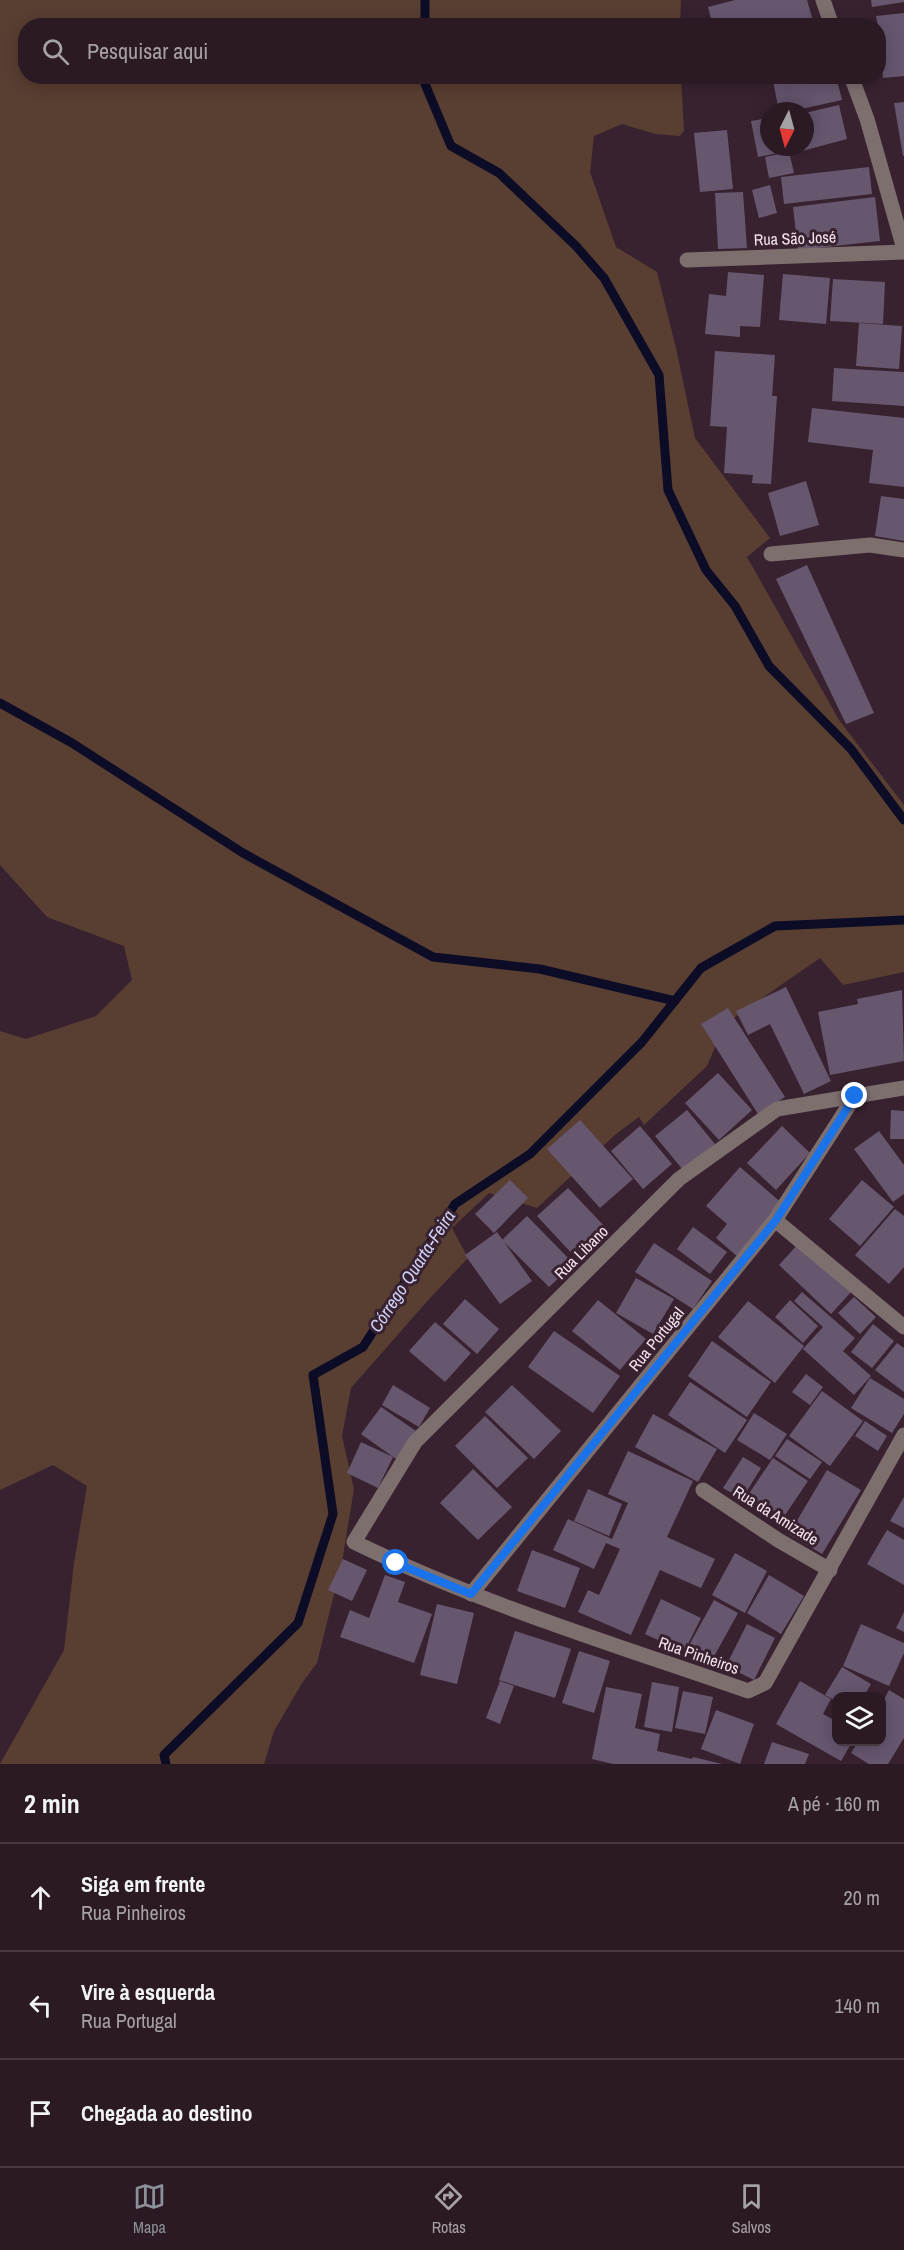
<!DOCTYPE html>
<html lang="pt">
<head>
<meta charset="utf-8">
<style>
	body { margin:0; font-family:"Archivo Narrow",sans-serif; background:#33232c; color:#f1f3f6 }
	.controls { position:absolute; right:18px; bottom:18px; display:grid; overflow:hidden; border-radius:12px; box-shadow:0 3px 15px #0003 }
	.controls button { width:54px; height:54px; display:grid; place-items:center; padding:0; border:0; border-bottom:2px solid #473841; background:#2b1a24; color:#f1f3f6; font:30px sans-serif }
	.compass { position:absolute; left:760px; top:102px; width:54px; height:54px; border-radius:50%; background:#2b1a24; box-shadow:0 3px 15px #0003; rotate:186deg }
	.stop { position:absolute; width:18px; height:18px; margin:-14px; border:4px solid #1a73e8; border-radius:50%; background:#fff }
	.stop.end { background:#1a73e8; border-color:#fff; box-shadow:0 2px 6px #0008 }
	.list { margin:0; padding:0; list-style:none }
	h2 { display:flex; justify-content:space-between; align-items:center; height:78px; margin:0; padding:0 24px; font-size:26px }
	h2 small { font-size:20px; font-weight:400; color:#a6a1a6 }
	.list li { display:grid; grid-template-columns:39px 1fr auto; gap:18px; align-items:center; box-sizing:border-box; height:108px; padding:0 24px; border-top:2px solid #473841 }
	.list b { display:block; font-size:22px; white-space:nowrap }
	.list p { margin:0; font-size:20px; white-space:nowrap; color:#a6a1a6 }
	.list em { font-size:20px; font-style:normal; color:#a6a1a6 }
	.icon { flex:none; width:33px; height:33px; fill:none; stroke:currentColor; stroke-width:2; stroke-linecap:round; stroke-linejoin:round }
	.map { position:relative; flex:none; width:904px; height:1764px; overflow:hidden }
	.search { position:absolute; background:#2b1a24; box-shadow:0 3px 15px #0003; left:18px; right:18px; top:18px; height:66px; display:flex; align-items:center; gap:15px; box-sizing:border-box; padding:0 21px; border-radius:24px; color:#a6a1a6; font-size:22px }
	.sheet { height:402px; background:#2b1a24 }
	nav { display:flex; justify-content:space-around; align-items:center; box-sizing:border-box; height:84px; border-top:2px solid #473841; background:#2b1a24; font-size:16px; color:#a6a1a6 }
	nav a { display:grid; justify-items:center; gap:3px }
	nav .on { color:#8c9099 }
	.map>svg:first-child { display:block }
	.green { fill:#593e32 }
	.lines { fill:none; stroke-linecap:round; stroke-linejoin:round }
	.stream { stroke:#0d0c27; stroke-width:9 }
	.building { fill:#66576f }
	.minor { stroke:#7e6f6f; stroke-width:15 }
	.route { stroke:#1a73e8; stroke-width:8 }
	.labels { text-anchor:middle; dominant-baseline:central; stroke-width:6; stroke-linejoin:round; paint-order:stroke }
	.street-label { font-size:16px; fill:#f4e4ed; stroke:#392230 }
	.water-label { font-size:18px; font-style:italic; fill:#cfd2f7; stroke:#392230 }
</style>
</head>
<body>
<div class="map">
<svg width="904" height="1764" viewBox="0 0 904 1764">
	<rect width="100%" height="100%" fill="#392230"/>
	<polygon class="green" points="0,0 681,0 680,26 26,26 26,76 681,77 684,131 680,136 655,134 622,124 594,136 590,172 616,247 657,272 676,348 695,438 770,538 747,557 839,720 904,805 904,972 843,985 820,958 725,1024 707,1066 644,1125 639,1117 616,1134 537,1208 489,1193 452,1228 468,1258 430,1298 351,1388 342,1436 354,1489 342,1562 317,1663 302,1683 274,1731 264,1764 0,1764 64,1650 74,1563 87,1486 53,1465 0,1490 0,1031 26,1039 96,1016 132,980 124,946 47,917 0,865"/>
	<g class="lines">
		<g class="stream">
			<polyline points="425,26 425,0"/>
			<polyline points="425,76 425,84 451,146 499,173 576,246 604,278 659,375 668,490 706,570 735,606 769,666 851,749 904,820"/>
			<polyline points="0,703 72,743 243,853 433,957 540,969 675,1001"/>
			<polyline points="166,1764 164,1755 298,1623 333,1514 313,1375 363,1347 455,1204 530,1154 642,1042 701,968 775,926 904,920"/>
		</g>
	</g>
	<g class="building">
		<polygon points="735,0 807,0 813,21 796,26 713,26 708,7"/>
		<polygon points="871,0 904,0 904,2 872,7"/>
		<polygon points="904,13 904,76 883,78 878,26 876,16"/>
		<polygon points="772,76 836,76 842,100 792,111 779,111"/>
		<polygon points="904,102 904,156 903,156 894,103"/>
		<polygon points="839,105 847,139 798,152 797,147 805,147 805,113"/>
		<polygon points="769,118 769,147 791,147 792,150 758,157 751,121"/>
		<polygon points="727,130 733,189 700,192 694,133"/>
		<polygon points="789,152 794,173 769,178 765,157"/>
		<polygon points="869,167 872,194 784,204 781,177"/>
		<polygon points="770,185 777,213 759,218 752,190"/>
		<polygon points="743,192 747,248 718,249 715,193"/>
		<polygon points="875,197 880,241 798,250 793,207"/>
		<polygon points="728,272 764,275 760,327 740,326 740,337 705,334 709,294 726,296"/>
		<polygon points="783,274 830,278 826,324 779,320"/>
		<polygon points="833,279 885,282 883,324 830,321"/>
		<polygon points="859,323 902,326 899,369 856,366"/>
		<polygon points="715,351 775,355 772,396 777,396 771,484 752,483 753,475 724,473 727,427 710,426"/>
		<polygon points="834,368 904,372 904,406 832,401"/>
		<polygon points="812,408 904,418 904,487 869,483 873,450 808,442"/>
		<polygon points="806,481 819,525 780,536 768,493"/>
		<polygon points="881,496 904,499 904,541 875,536"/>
		<polygon points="807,565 874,713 846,724 776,579"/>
		<polygon points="786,987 831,1081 804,1094 770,1024 748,1035 736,1011"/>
		<polygon points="902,990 904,1061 830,1075 818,1012 858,1004 857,999"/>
		<polygon points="728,1008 785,1097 758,1114 701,1024"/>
		<polygon points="718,1073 752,1110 719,1140 685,1103"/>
		<polygon points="687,1110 715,1144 683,1170 655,1136"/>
		<polygon points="891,1110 904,1111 904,1139 890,1139"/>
		<polygon points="580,1120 633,1179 600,1208 547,1149"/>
		<polygon points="640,1126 672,1164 643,1189 611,1151"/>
		<polygon points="782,1126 810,1153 776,1190 747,1163"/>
		<polygon points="879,1131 904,1165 904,1194 893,1202 854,1149"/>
		<polygon points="740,1167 784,1205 738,1257 716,1238 727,1224 706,1206"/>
		<polygon points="510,1180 528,1198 494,1233 475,1214"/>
		<polygon points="862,1180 894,1207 860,1246 829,1219"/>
		<polygon points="568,1188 609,1231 578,1260 537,1216"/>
		<polygon points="895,1209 904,1216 904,1267 889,1284 855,1255"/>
		<polygon points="527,1216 574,1264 549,1287 502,1240"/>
		<polygon points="693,1227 727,1252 710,1274 677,1249"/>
		<polygon points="497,1232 532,1281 500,1304 465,1255"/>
		<polygon points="654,1243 712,1281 693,1309 635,1272"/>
		<polygon points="799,1243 851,1292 831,1314 779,1265"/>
		<polygon points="636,1278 674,1299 653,1334 616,1313"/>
		<polygon points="802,1292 855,1338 843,1351 871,1376 854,1395 803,1349 823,1327 794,1301"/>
		<polygon points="854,1297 876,1317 860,1334 838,1313"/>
		<polygon points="465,1299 499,1329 477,1354 443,1324"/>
		<polygon points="598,1300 646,1339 620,1370 572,1331"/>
		<polygon points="790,1300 818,1326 803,1343 775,1317"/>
		<polygon points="748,1301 804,1346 775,1383 718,1337"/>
		<polygon points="435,1322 471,1353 445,1382 409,1351"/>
		<polygon points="873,1324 894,1341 872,1368 851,1352"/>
		<polygon points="554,1331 620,1376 593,1413 528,1367"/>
		<polygon points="712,1341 771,1382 747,1417 688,1376"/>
		<polygon points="897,1343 904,1348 904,1392 875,1370"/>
		<polygon points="806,1374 823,1387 810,1405 792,1392"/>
		<polygon points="870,1378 904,1399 904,1414 892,1433 851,1408"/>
		<polygon points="690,1382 747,1420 725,1453 668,1415"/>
		<polygon points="393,1385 430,1408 419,1427 382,1405"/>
		<polygon points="512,1385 561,1431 534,1459 485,1412"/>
		<polygon points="822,1391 863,1421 830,1466 789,1436"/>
		<polygon points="381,1407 416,1431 396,1459 361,1434"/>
		<polygon points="754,1413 787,1434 770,1460 737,1440"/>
		<polygon points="653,1414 717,1449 698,1482 635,1447"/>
		<polygon points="485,1416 528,1458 497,1488 455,1446"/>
		<polygon points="865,1421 887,1436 878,1451 855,1436"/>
		<polygon points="787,1439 822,1462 810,1479 775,1456"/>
		<polygon points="361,1442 393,1457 378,1488 347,1473"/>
		<polygon points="628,1451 693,1481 667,1537 715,1559 701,1588 660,1570 631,1635 578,1612 588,1590 599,1595 620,1549 606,1543 594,1569 553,1550 568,1519 612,1539 628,1503 608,1494"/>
		<polygon points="743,1457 761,1468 742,1499 723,1488"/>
		<polygon points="773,1458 808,1481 781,1521 746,1498"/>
		<polygon points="473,1469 512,1507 478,1540 440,1503"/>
		<polygon points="827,1470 861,1490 822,1554 789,1534"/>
		<polygon points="588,1489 622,1504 609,1536 574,1521"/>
		<polygon points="904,1497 904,1528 890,1521"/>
		<polygon points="887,1530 904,1540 904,1585 867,1564"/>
		<polygon points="532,1550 580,1568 565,1608 517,1591"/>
		<polygon points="735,1553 767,1571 745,1613 712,1595"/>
		<polygon points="343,1559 367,1570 352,1601 328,1590"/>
		<polygon points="385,1575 405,1582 398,1602 432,1614 414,1663 340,1637 350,1610 369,1618"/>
		<polygon points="769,1575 804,1596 781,1634 747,1613"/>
		<polygon points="661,1599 701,1618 684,1652 645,1634"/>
		<polygon points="714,1600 738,1613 711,1662 687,1649"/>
		<polygon points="437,1604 474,1613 457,1684 420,1675"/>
		<polygon points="904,1612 904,1632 896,1628"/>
		<polygon points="747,1624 775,1638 754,1680 726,1666"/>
		<polygon points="861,1624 904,1643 904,1653 889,1686 843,1666"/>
		<polygon points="515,1631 571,1649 555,1698 499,1680"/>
		<polygon points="579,1651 610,1661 594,1713 562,1703"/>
		<polygon points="842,1667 871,1684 864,1696 836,1696 836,1701 825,1695"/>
		<polygon points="500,1681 514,1686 500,1724 486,1718"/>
		<polygon points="800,1681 831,1699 823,1714 836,1721 836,1742 852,1742 841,1761 776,1724"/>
		<polygon points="652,1682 679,1687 672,1732 644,1727"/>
		<polygon points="606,1687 642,1694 635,1728 660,1734 657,1751 692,1759 693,1757 722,1764 613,1764 592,1759"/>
		<polygon points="889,1690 904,1699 904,1738 888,1764 869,1764 851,1753 858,1742 882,1742 882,1703"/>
		<polygon points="683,1691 713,1697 705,1734 675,1728"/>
		<polygon points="716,1710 754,1724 740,1764 701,1749"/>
		<polygon points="772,1742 809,1754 805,1764 764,1764"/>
	</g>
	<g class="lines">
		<g class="minor">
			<polyline points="823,0 832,26"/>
			<polyline points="851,76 867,119 904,249"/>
			<polyline points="687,260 904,252"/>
			<polyline points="771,554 870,545 904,550"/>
			<path d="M904,1088L777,1109L679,1179L415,1442L354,1542C481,1604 616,1645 748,1691L765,1683L904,1435"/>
			<polyline points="775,1220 904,1327"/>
			<polyline points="703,1490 778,1540 830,1570"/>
			<polyline points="471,1594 775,1220 855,1096"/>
		</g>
	</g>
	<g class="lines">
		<polyline class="route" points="396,1563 471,1594 776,1220 855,1096"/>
	</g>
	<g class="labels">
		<g class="street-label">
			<text transform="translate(795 238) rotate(-2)">Rua São José</text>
			<text transform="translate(581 1252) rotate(-45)">Rua Libano</text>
			<text transform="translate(656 1339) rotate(-51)">Rua Portugal</text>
			<text transform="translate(776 1515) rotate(32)">Rua da Amizade</text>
			<text transform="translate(699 1655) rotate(19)">Rua Pinheiros</text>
		</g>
		<g class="water-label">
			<text transform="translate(412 1271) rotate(-57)">Córrego Quarta-Feira</text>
		</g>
	</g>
</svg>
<div class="controls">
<button><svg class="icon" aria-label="layers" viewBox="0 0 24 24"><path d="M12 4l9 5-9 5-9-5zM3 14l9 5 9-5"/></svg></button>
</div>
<svg class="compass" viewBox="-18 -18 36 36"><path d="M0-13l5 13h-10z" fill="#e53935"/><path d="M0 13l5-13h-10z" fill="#a6a1a6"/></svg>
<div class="stop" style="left:396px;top:1563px"></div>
<div class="stop end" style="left:855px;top:1096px"></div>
<div class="search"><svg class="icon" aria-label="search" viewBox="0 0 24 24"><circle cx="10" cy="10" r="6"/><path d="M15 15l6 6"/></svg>Pesquisar aqui</div>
</div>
<section class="sheet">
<h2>2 min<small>A pé · 160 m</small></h2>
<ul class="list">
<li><svg class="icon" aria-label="ahead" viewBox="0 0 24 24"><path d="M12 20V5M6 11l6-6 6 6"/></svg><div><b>Siga em frente</b><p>Rua Pinheiros</p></div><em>20 m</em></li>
<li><svg class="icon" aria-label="left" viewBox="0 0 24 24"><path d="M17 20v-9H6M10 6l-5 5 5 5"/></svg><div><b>Vire à esquerda</b><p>Rua Portugal</p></div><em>140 m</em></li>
<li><svg class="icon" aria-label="arrive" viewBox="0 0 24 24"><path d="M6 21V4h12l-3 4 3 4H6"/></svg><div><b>Chegada ao destino</b></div></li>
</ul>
</section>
<nav>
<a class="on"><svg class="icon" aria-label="map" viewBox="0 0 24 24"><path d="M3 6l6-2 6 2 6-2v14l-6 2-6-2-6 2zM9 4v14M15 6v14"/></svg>Mapa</a>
<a><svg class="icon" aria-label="directions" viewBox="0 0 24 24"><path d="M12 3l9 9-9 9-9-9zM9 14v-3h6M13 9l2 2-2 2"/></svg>Rotas</a>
<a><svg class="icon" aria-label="saved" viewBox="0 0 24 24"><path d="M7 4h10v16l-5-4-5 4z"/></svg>Salvos</a>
</nav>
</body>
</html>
